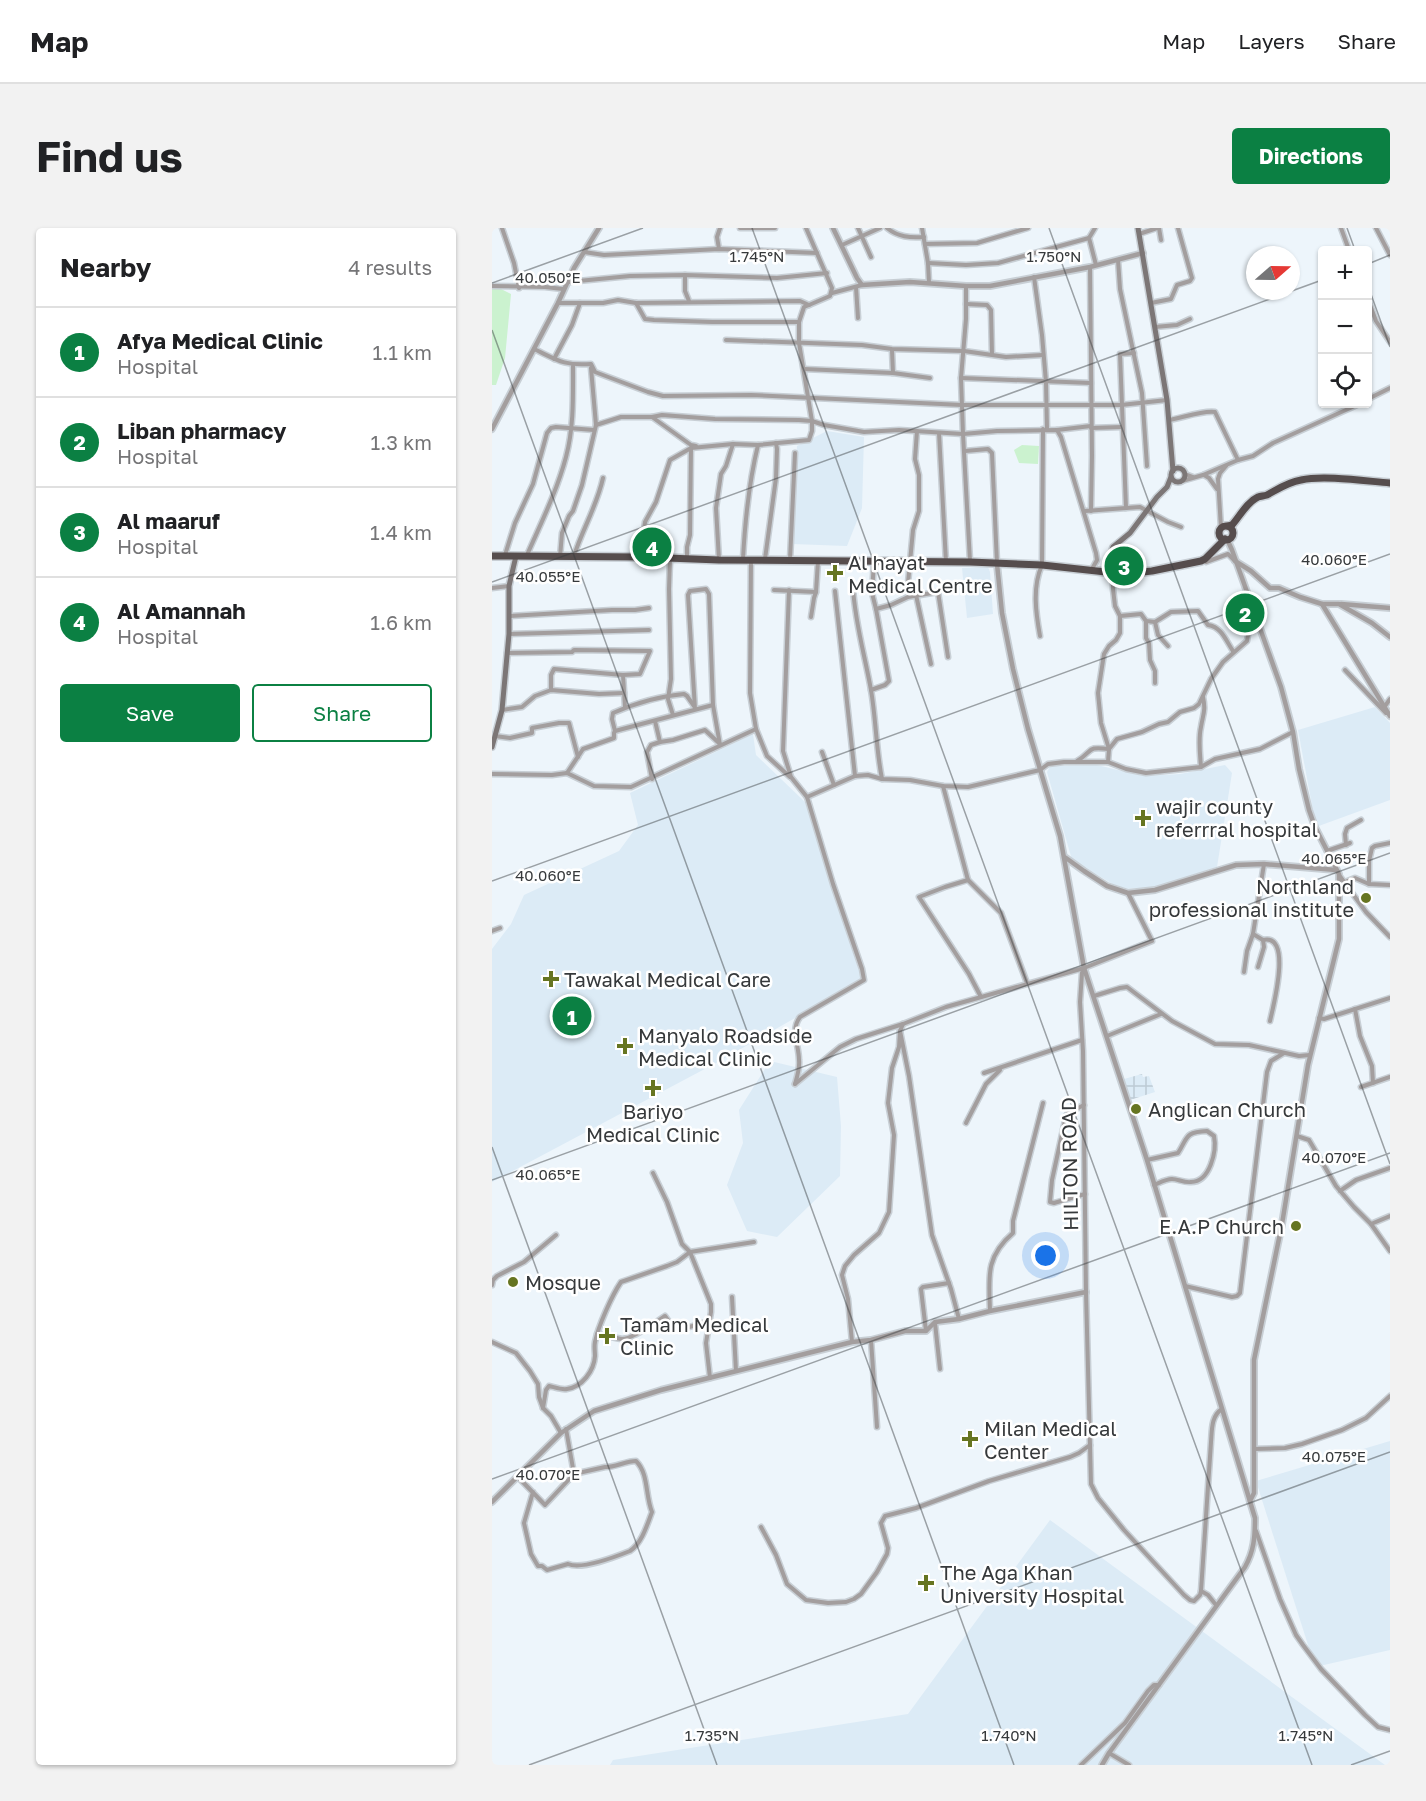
<!DOCTYPE html>
<html lang="en">
<head>
<meta charset="utf-8">
<style>
	body { margin:0; font-family:"Golos Text",sans-serif; background:#f2f2f2; color:#202124 }
	.controls { position:absolute; right:18px; top:18px; display:grid; overflow:hidden; border-radius:6px; box-shadow:0 2px 4px #0004 }
	.controls button { width:54px; height:54px; display:grid; place-items:center; padding:0; border:0; border-bottom:2px solid #e0e0e0; background:#fff; color:#202124; font:30px sans-serif }
	.compass { position:absolute; left:754px; top:18px; width:54px; height:54px; border-radius:50%; background:#fff; box-shadow:0 2px 4px #0004; rotate:70deg }
	.you { position:absolute; left:554px; top:1028px; width:21px; height:21px; margin:-15px; border:4px solid #fff; border-radius:50%; background:#1a73e8; box-shadow:0 0 0 9px #1a73e833 }
	.badge { display:grid; place-items:center; width:39px; height:39px; border-radius:50%; background:#0b8043; color:#fff; font-size:20px; font-weight:700 }
	.pin { position:absolute; translate:-50% -50%; border:3px solid #fff; box-shadow:0 2px 6px #0006 }
	.list { margin:0; padding:0; list-style:none }
	h2 { display:flex; justify-content:space-between; align-items:center; height:78px; margin:0; padding:0 24px; font-size:26px }
	h2 small { font-size:20px; font-weight:400; color:#757577 }
	.list li { display:grid; grid-template-columns:39px 1fr auto; gap:18px; align-items:center; box-sizing:border-box; height:90px; padding:0 24px; border-top:2px solid #e0e0e0 }
	.list b { display:block; font-size:22px; white-space:nowrap }
	.list p { margin:0; font-size:20px; white-space:nowrap; color:#757577 }
	.list em { font-size:20px; font-style:normal; color:#757577 }
	.actions { display:flex; gap:12px; padding:18px 24px }
	.actions a { flex:1; padding:14px 0; border:2px solid #0b8043; border-radius:6px; text-align:center; font-size:21px; color:#0b8043 }
	.actions .main { background:#0b8043; color:#fff }
	.icon { flex:none; width:33px; height:33px; fill:none; stroke:currentColor; stroke-width:2; stroke-linecap:round; stroke-linejoin:round }
	.map { position:relative; flex:none; width:898px; height:1537px; overflow:hidden; border-radius:6px }
	header { display:flex; align-items:center; gap:36px; box-sizing:border-box; height:84px; padding:0 30px; background:#fff; border-bottom:2px solid #e0e0e0 }
	header strong { font-size:28px }
	nav { display:flex; gap:33px; margin-inline-start:auto; font-size:21px }
	.intro { display:flex; align-items:center; justify-content:space-between; box-sizing:border-box; height:144px; padding:0 36px }
	h1 { margin:0; font-size:42px }
	.button { padding:15px 27px; border-radius:6px; background:#0b8043; color:#fff; font-size:21px; font-weight:700 }
	main { display:flex; gap:36px; padding:0 36px }
	aside { flex:1; background:#fff; border-radius:6px; box-shadow:0 2px 4px #0004 }
	.map>svg:first-child { display:block }
	.built { fill:#dcebf6 }
	.industrial { fill:url(#industrial-grid) }
	.green { fill:#cbf2cf }
	.lines { fill:none; stroke-linecap:round; stroke-linejoin:round }
	.minor-casing { stroke:#c8cfd5; stroke-width:7 }
	.tertiary-casing { stroke:#c8cfd5; stroke-width:8 }
	.secondary-casing { stroke:#c8cfd5; stroke-width:8 }
	.trunk-casing { stroke:#c8cfd5; stroke-width:10 }
	.minor { stroke:#a39e9e; stroke-width:4 }
	.tertiary { stroke:#a39e9e; stroke-width:4.5 }
	.secondary { stroke:#7c7676; stroke-width:5 }
	.trunk { stroke:#564d4d; stroke-width:7 }
	.ticks { fill:none; stroke:#36393b; stroke-width:1.5; stroke-opacity:0.45 }
	.poi-dot { fill:#667521; stroke:#fff; stroke-width:2 }
	.labels { text-anchor:middle; dominant-baseline:central; stroke-width:5; stroke-linejoin:round; paint-order:stroke }
	.poi-label { font-size:20px; fill:#36393b; stroke:#fff; text-anchor:start }
	.street-label { font-size:20px; fill:#36393b; stroke:#fff }
	.ticks-label { font-size:15px; text-anchor:middle; fill:#36393b; stroke:#fff; stroke-width:5; stroke-linejoin:round; paint-order:stroke }
</style>
</head>
<body>
<header>
<strong>Map</strong>
<nav><a>Map</a><a>Layers</a><a>Share</a></nav>
</header>
<div class="intro"><h1>Find us</h1><a class="button">Directions</a></div>
<main>
<aside>
<h2>Nearby<small>4 results</small></h2>
<ul class="list">
<li><span class="badge">1</span><div><b>Afya Medical Clinic</b><p>Hospital</p></div><em>1.1 km</em></li>
<li><span class="badge">2</span><div><b>Liban pharmacy</b><p>Hospital</p></div><em>1.3 km</em></li>
<li><span class="badge">3</span><div><b>Al maaruf</b><p>Hospital</p></div><em>1.4 km</em></li>
<li><span class="badge">4</span><div><b>Al Amannah</b><p>Hospital</p></div><em>1.6 km</em></li>
</ul>
<div class="actions"><a class="main">Save</a><a>Share</a></div>
</aside>
<div class="map">
<svg width="898" height="1537" viewBox="0 0 898 1537">
	<defs>
		<pattern id="industrial-grid" width="8" height="8" patternUnits="userSpaceOnUse" patternTransform="scale(1.5)"><rect width="8" height="8" fill="#dcebf6"/><path d="M0 4h8M4 0v8" fill="none" stroke="#bdcad4"/></pattern>
	</defs>
	<rect width="100%" height="100%" fill="#edf5fb"/>
	<g class="built">
		<polygon points="335,203 372,209 370,280 355,318 300,316 305,218"/>
		<polygon points="496,339 498,344 501,386 475,390 470,340"/>
		<polygon points="883,479 898,495 898,572 824,599 806,502"/>
		<polygon points="261,506 264,527 313,574 370,752 224,835 0,954 0,721 19,696 32,667 127,623 146,597 138,565"/>
		<polygon points="605,537 651,548 688,546 733,537 740,545 725,639 660,660 629,661 580,632 555,544 558,538"/>
		<polygon points="278,833 345,849 349,898 348,948 285,1009 255,1003 235,957 251,915 247,882"/>
		<polygon points="898,1213 898,1422 823,1439 764,1253"/>
		<polygon points="558,1292 893,1537 118,1537 121,1532 416,1486"/>
	</g>
	<polygon class="industrial" points="650,846 651,849 657,848 663,864 638,872 632,851"/>
	<g class="green">
		<polygon points="0,58 5,59 19,66 13,130 4,157 0,157"/>
		<polygon points="530,217 547,218 546,236 527,235 522,222"/>
	</g>
	<g class="lines">
		<defs>
			<g id="minor">
				<polyline points="10,0 22,35 27,60"/>
				<polyline points="248,0 283,0"/>
				<polyline points="366,0 379,29"/>
				<path d="M395,0C406,9 418,10 432,9"/>
				<polyline points="430,0 436,35 437,55"/>
				<polyline points="603,0 597,10 604,37"/>
				<polyline points="667,0 669,12"/>
				<polyline points="849,0 857,22"/>
				<polyline points="884,0 898,27"/>
				<polyline points="647,6 665,0"/>
				<polyline points="433,16 485,15 536,0"/>
				<polyline points="350,17 388,0"/>
				<polyline points="227,21 225,9 228,0"/>
				<polyline points="92,24 112,27 227,21 325,25"/>
				<polyline points="626,32 628,61 650,165 655,238"/>
				<polyline points="436,35 474,37 506,35 597,10"/>
				<polyline points="598,39 600,228 599,283"/>
				<polyline points="193,47 193,63 197,73"/>
				<polyline points="542,49 550,107 554,154 555,201"/>
				<polyline points="76,54 138,48 193,47 285,50 335,45"/>
				<polyline points="0,58 53,59 71,61"/>
				<polyline points="474,58 474,91 469,150 471,206 478,333"/>
				<polyline points="364,59 366,90"/>
				<polyline points="340,65 370,57"/>
				<polyline points="876,72 884,93 898,114"/>
				<polyline points="66,75 111,75 126,72 144,75 308,73 317,77 338,68 340,60 314,0"/>
				<polyline points="144,75 153,91 162,92 220,94 307,94"/>
				<polyline points="659,75 679,71 685,57 698,53 700,50 686,0"/>
				<polyline points="474,76 495,77 499,82 500,126"/>
				<polyline points="663,99 685,97 698,91"/>
				<polyline points="234,112 370,117 400,121 472,123 514,129 551,127"/>
				<path d="M42,121C65,132 72,138 99,136L103,144L156,164L171,168L259,167L470,177H629L675,172"/>
				<polyline points="400,122 401,145"/>
				<polyline points="62,131 80,97 88,75"/>
				<polyline points="312,141 401,145 438,150"/>
				<polyline points="469,150 599,155"/>
				<polyline points="876,171 898,160"/>
				<polyline points="160,189 170,187 223,191 307,192 320,193 332,197 372,204 407,202 471,206 505,203 565,202 569,209 604,325 605,332 600,341"/>
				<path d="M677,192C690,190 711,182 723,184L746,232"/>
				<polyline points="104,197 129,189 160,189 199,217 204,218"/>
				<polyline points="599,200 630,199"/>
				<polyline points="565,202 599,198"/>
				<polyline points="447,205 454,334"/>
				<polyline points="473,223 496,221 500,225 505,335"/>
				<polyline points="693,246 701,249"/>
				<polyline points="712,247 717,250 725,261"/>
				<polyline points="690,253 711,247 746,232 761,228 781,215 867,176"/>
				<polyline points="634,280 628,126 642,125"/>
				<polyline points="593,283 648,279 676,294 689,299"/>
				<polyline points="729,300 726,251 728,245 734,238"/>
				<polyline points="13,327 23,295 41,256 55,205 59,200 64,199 102,202"/>
				<path d="M35,327C49,295 65,263 74,229C82,199 81,168 81,138"/>
				<path d="M82,328C90,302 105,278 111,250"/>
				<polyline points="149,328 153,294 164,274 178,232 199,220 241,216 266,217 317,212 320,203 320,193 307,115 307,94 312,79 317,77"/>
				<polyline points="68,329 70,305 77,288 81,283 90,257 104,197 99,140"/>
				<polyline points="178,331 177,361 179,451 176,471 181,487"/>
				<polyline points="195,331 195,319 198,307 199,220"/>
				<path d="M251,331C253,293 257,254 266,217"/>
				<polyline points="273,331 284,250 285,221 284,215"/>
				<polyline points="227,332 224,280 229,246 234,238 241,216"/>
				<polyline points="298,332 303,225"/>
				<polyline points="713,332 714,334 736,326 742,332"/>
				<polyline points="382,334 380,365 384,381 399,377 416,369 446,364 456,429"/>
				<polyline points="0,360 17,358"/>
				<path d="M361,360C363,395 373,428 379,462C384,491 384,521 390,551L418,552L451,558L476,559L548,542L556,536L572,534H616L634,541L654,545L709,539L723,531L768,521L801,504"/>
				<polyline points="282,362 324,364"/>
				<polyline points="297,362 291,523 299,549 315,569 363,548 376,547 390,551"/>
				<polyline points="343,363 363,548"/>
				<polyline points="424,367 439,436"/>
				<polyline points="419,368 416,355 421,302 427,283 427,247 423,231 425,203"/>
				<polyline points="18,388 120,382 143,382 157,380"/>
				<path d="M628,388L649,386L654,393L663,394L679,384L706,383L716,397C730,399 734,413 741,423"/>
				<polyline points="319,389 322,370 324,364 326,333"/>
				<polyline points="654,393 654,410 657,415 658,432 663,443 663,455"/>
				<polyline points="663,394 666,407 676,418"/>
				<polyline points="17,406 157,402"/>
				<path d="M548,408C544,386 540,359 550,337L551,201"/>
				<polyline points="15,425 80,424 82,422 158,423 148,446 131,447 133,479"/>
				<polyline points="853,442 894,485"/>
				<polyline points="59,462 59,447 62,441 131,447"/>
				<polyline points="379,462 393,457 397,453 384,381"/>
				<polyline points="893,478 898,471"/>
				<polyline points="203,481 196,367 198,363 214,361 217,366 221,477 228,517"/>
				<polyline points="10,482 30,479 43,468 59,462 107,466 132,465"/>
				<polyline points="264,501 275,528 298,549"/>
				<path d="M123,503L120,491L121,485C144,475 167,468 192,466L195,468L202,478"/>
				<polyline points="3,508 18,510 40,505 40,500 67,495 77,495 86,529"/>
				<polyline points="168,514 181,512 213,502 228,516"/>
				<polyline points="330,524 342,557"/>
				<path d="M585,533C602,523 593,518 617,521L625,511L650,504L667,496L676,494L688,484L702,480L707,476L719,451L731,434L755,413L758,395L763,387"/>
				<polyline points="616,534 617,521 609,495 606,465 612,426 617,418 624,412 628,405 628,388 623,378 621,361 621,345"/>
				<path d="M709,539C708,526 706,512 709,499C711,486 714,483 711,469"/>
				<polyline points="75,545 91,521 122,510 122,505 123,503 221,477"/>
				<polyline points="0,546 60,547 75,545 102,558 139,559 264,501 258,465 259,332"/>
				<polyline points="160,551 155,524 159,517 168,514 163,493"/>
				<polyline points="451,558 476,652 509,685 535,755"/>
				<polyline points="854,617 853,606 855,600 869,592"/>
				<polyline points="835,623 858,615"/>
				<polyline points="847,647 874,684 898,709"/>
				<polyline points="476,652 453,659 427,669 477,746 489,769"/>
				<polyline points="853,654 863,650 877,656 898,657"/>
				<polyline points="877,656 877,633 880,620 883,618 898,615"/>
				<polyline points="0,703 8,700"/>
				<path d="M761,706L771,712C801,705 781,779 778,793"/>
				<polyline points="766,739 772,719 771,712"/>
				<polyline points="592,741 590,745 588,774 591,823 594,1064 599,1256 606,1270 632,1302 692,1367 698,1372 702,1373 708,1367 709,1363 716,1367 724,1377"/>
				<polyline points="752,744 755,723 761,706 772,636"/>
				<polyline points="602,768 628,760 635,759 680,793 723,816 757,817 807,828 818,827"/>
				<polyline points="863,781 868,808 880,838 881,855"/>
				<polyline points="827,790 832,791 898,770"/>
				<polyline points="411,796 408,803 417,848 440,1007 459,1061 467,1091"/>
				<polyline points="615,808 669,786"/>
				<polyline points="492,845 590,812"/>
				<polyline points="303,856 348,819 364,811 411,796 454,779 592,740 660,713 636,665"/>
				<path d="M303,856C305,849 308,840 307,832C307,817 298,802 308,789L372,752L370,741L341,656L315,569"/>
				<polyline points="869,859 898,849"/>
				<polyline points="592,877 576,885 574,888 560,952 558,974 562,975 593,966"/>
				<polyline points="474,895 494,856 508,842"/>
				<polyline points="805,908 817,912 844,958 862,979 879,996 898,1023"/>
				<path d="M655,932L686,925C696,910 692,904 715,903L722,908C725,923 718,954 699,954C692,955 686,951 680,951C674,951 667,955 662,957"/>
				<polyline points="161,945 175,974 190,1016 198,1024 219,1076 219,1084 214,1115 218,1150"/>
				<polyline points="848,963 864,952 898,940"/>
				<polyline points="879,996 898,988"/>
				<polyline points="0,1057 1,1052 5,1048 32,1034 64,1007"/>
				<polyline points="693,1058 740,1069 745,1068 748,1065 775,844 779,833 792,825"/>
				<polyline points="240,1069 244,1143"/>
				<path d="M498,1083C497,1049 493,1029 521,1005V993L551,875"/>
				<polyline points="443,1095 448,1141"/>
				<polyline points="434,1103 429,1061 431,1059 457,1055"/>
				<path d="M105,1106C113,1107 122,1110 130,1111C141,1111 163,1095 173,1088L180,1098L194,1100L217,1093"/>
				<polyline points="379,1112 385,1199"/>
				<polyline points="0,1114 24,1125 38,1143 46,1156 47,1169 51,1180 59,1188 69,1205"/>
				<polyline points="360,1114 356,1071 350,1047 353,1038 362,1027 387,1005 397,984 402,907 396,875 400,840 407,819 408,803"/>
				<path d="M51,1180L54,1162L57,1158C62,1159 69,1162 75,1161C90,1159 102,1143 103,1128C103,1123 102,1119 103,1114C106,1099 120,1067 129,1054L175,1038L185,1034L198,1024L262,1014"/>
				<polyline points="74,1201 82,1246"/>
				<polyline points="762,1221 793,1220 810,1216 850,1202 874,1190 898,1168"/>
				<path d="M25,1248L53,1277L82,1246L113,1239C121,1240 134,1233 144,1233C157,1246 153,1267 160,1284C155,1297 150,1315 138,1323C123,1329 90,1342 76,1336L55,1342L50,1338H46L39,1326L32,1295L41,1264"/>
				<polyline points="269,1299 284,1327 295,1356 314,1372 336,1375 354,1374 362,1371 369,1366 385,1344 395,1326 396,1320 389,1295 393,1288 424,1280 497,1253 578,1229 587,1225 598,1217"/>
				<polyline points="764,1303 788,1371 804,1407 811,1417 829,1441 873,1487 886,1499 898,1502"/>
				<path d="M709,1363L719,1214C720,1202 719,1188 730,1181"/>
				<polyline points="617,1525 637,1537"/>
				<polyline points="589,1537 633,1495 656,1463 662,1457 667,1457"/>
			</g>
			<g id="tertiary">
				<polyline points="341,0 365,50 370,57 418,54 474,58 498,58 598,39 651,25"/>
				<polyline points="0,201 66,75 82,40 107,0"/>
				<polyline points="735,311 740,322 789,459 801,504 807,541 817,582 823,599 847,646 847,711 816,837 790,996 762,1132 762,1265 758,1273"/>
				<polyline points="743,333 759,343 778,360 787,360 808,369 830,376 898,488"/>
				<path d="M505,336L510,385L521,441L536,501L568,608L592,740L655,932L763,1290C763,1309 762,1323 753,1339L617,1525L610,1537"/>
				<polyline points="830,376 847,376 880,395 898,409"/>
				<polyline points="849,376 898,380"/>
				<polyline points="574,630 592,643 615,658 636,665 663,662 744,637 772,636 844,642"/>
				<polyline points="0,1274 69,1205 102,1183 169,1162 360,1114 379,1112 413,1103 434,1103 443,1094 467,1091 498,1083 594,1064"/>
			</g>
			<g id="secondary">
				<polyline points="646,0 675,172 681,243"/>
				<circle cx="686" cy="247" r="7"/>
				<polyline points="613,344 621,319 638,305 665,269 675,259 679,249"/>
				<polyline points="0,519 10,482 17,406 17,358 24,328"/>
			</g>
			<g id="trunk">
				<path d="M736,298L740,297C748,288 755,274 766,269C769,268 772,268 775,267C786,261 796,254 809,252C832,247 873,253 898,255"/>
				<circle cx="734" cy="305" r="7"/>
				<polyline points="0,328 149,329 227,332 478,334 550,337 632,346 660,343 709,333 713,331 733,311"/>
			</g>
		</defs>
		<use href="#minor" class="minor-casing"/>
		<use href="#tertiary" class="tertiary-casing"/>
		<use href="#secondary" class="secondary-casing"/>
		<use href="#trunk" class="trunk-casing"/>
		<use href="#minor" class="minor"/>
		<use href="#tertiary" class="tertiary"/>
		<use href="#secondary" class="secondary"/>
		<use href="#trunk" class="trunk"/>
	</g>
	<path class="ticks" d="M260,0L820,1537M557,0L898,936M855,0L863,22M876,36L898,27M0,55L151,0M876,58L898,119M0,102L522,1537M0,354L830,52M0,653L898,326M0,919L225,1537M0,952L898,625M0,1251L898,925M37,1537L898,1224M859,1537L898,1523"/>
	<g class="poi-dot">
		<path d="M340 336h6v6h6v6h-6v6h-6v-6h-6v-6h6z"/>
		<path d="M648 581h6v6h6v6h-6v6h-6v-6h-6v-6h6z"/>
		<circle cx="874" cy="670" r="6"/>
		<path d="M56 742h6v6h6v6h-6v6h-6v-6h-6v-6h6z"/>
		<path d="M130 809h6v6h6v6h-6v6h-6v-6h-6v-6h6z"/>
		<path d="M158 851h6v6h6v6h-6v6h-6v-6h-6v-6h6z"/>
		<circle cx="644" cy="881" r="6"/>
		<circle cx="804" cy="998" r="6"/>
		<circle cx="21" cy="1054" r="6"/>
		<path d="M112 1099h6v6h6v6h-6v6h-6v-6h-6v-6h6z"/>
		<path d="M475 1202h6v6h6v6h-6v6h-6v-6h-6v-6h6z"/>
		<path d="M431 1346h6v6h6v6h-6v6h-6v-6h-6v-6h6z"/>
	</g>
	<g class="labels">
		<g class="poi-label">
			<text x="356" y="334">Al hayat<tspan x="356" dy="23">Medical Centre</tspan></text>
			<text x="664" y="578">wajir county<tspan x="664" dy="23">referrral hospital</tspan></text>
			<text x="862" y="658" text-anchor="end">Northland<tspan x="862" dy="23">professional institute</tspan></text>
			<text x="72" y="751">Tawakal Medical Care</text>
			<text x="146" y="807">Manyalo Roadside<tspan x="146" dy="23">Medical Clinic</tspan></text>
			<text x="656" y="881">Anglican Church</text>
			<text x="161" y="883" text-anchor="middle">Bariyo<tspan x="161" dy="23">Medical Clinic</tspan></text>
			<text x="792" y="998" text-anchor="end">E.A.P Church</text>
			<text x="33" y="1054">Mosque</text>
			<text x="128" y="1096">Tamam Medical<tspan x="128" dy="23">Clinic</tspan></text>
			<text x="492" y="1200">Milan Medical<tspan x="492" dy="23">Center</tspan></text>
			<text x="448" y="1344">The Aga Khan<tspan x="448" dy="23">University Hospital</tspan></text>
		</g>
		<g class="street-label">
			<text transform="translate(577 936) rotate(-91)">HILTON ROAD</text>
		</g>
	</g>
	<g class="ticks-label">
		<text x="265" y="34">1.745°N</text>
		<text x="562" y="34">1.750°N</text>
		<text x="56" y="55">40.050°E</text>
		<text x="842" y="337">40.060°E</text>
		<text x="56" y="354">40.055°E</text>
		<text x="842" y="636">40.065°E</text>
		<text x="56" y="653">40.060°E</text>
		<text x="842" y="935">40.070°E</text>
		<text x="56" y="952">40.065°E</text>
		<text x="842" y="1234">40.075°E</text>
		<text x="56" y="1252">40.070°E</text>
		<text x="220" y="1513">1.735°N</text>
		<text x="517" y="1513">1.740°N</text>
		<text x="814" y="1513">1.745°N</text>
	</g>
</svg>
<div class="controls">
<button>+</button>
<button>−</button>
<button><svg class="icon" aria-label="locate" viewBox="0 0 24 24"><circle cx="12" cy="12" r="6"/><path d="M12 2v4M12 18v4M2 12h4M18 12h4"/></svg></button>
</div>
<svg class="compass" viewBox="-18 -18 36 36"><path d="M0-13l5 13h-10z" fill="#e53935"/><path d="M0 13l5-13h-10z" fill="#757577"/></svg>
<div class="you"></div>
<div class="pin badge" style="left:80px;top:788px">1</div>
<div class="pin badge" style="left:753px;top:385px">2</div>
<div class="pin badge" style="left:632px;top:338px">3</div>
<div class="pin badge" style="left:160px;top:319px">4</div>
</div>
</main>
</body>
</html>
